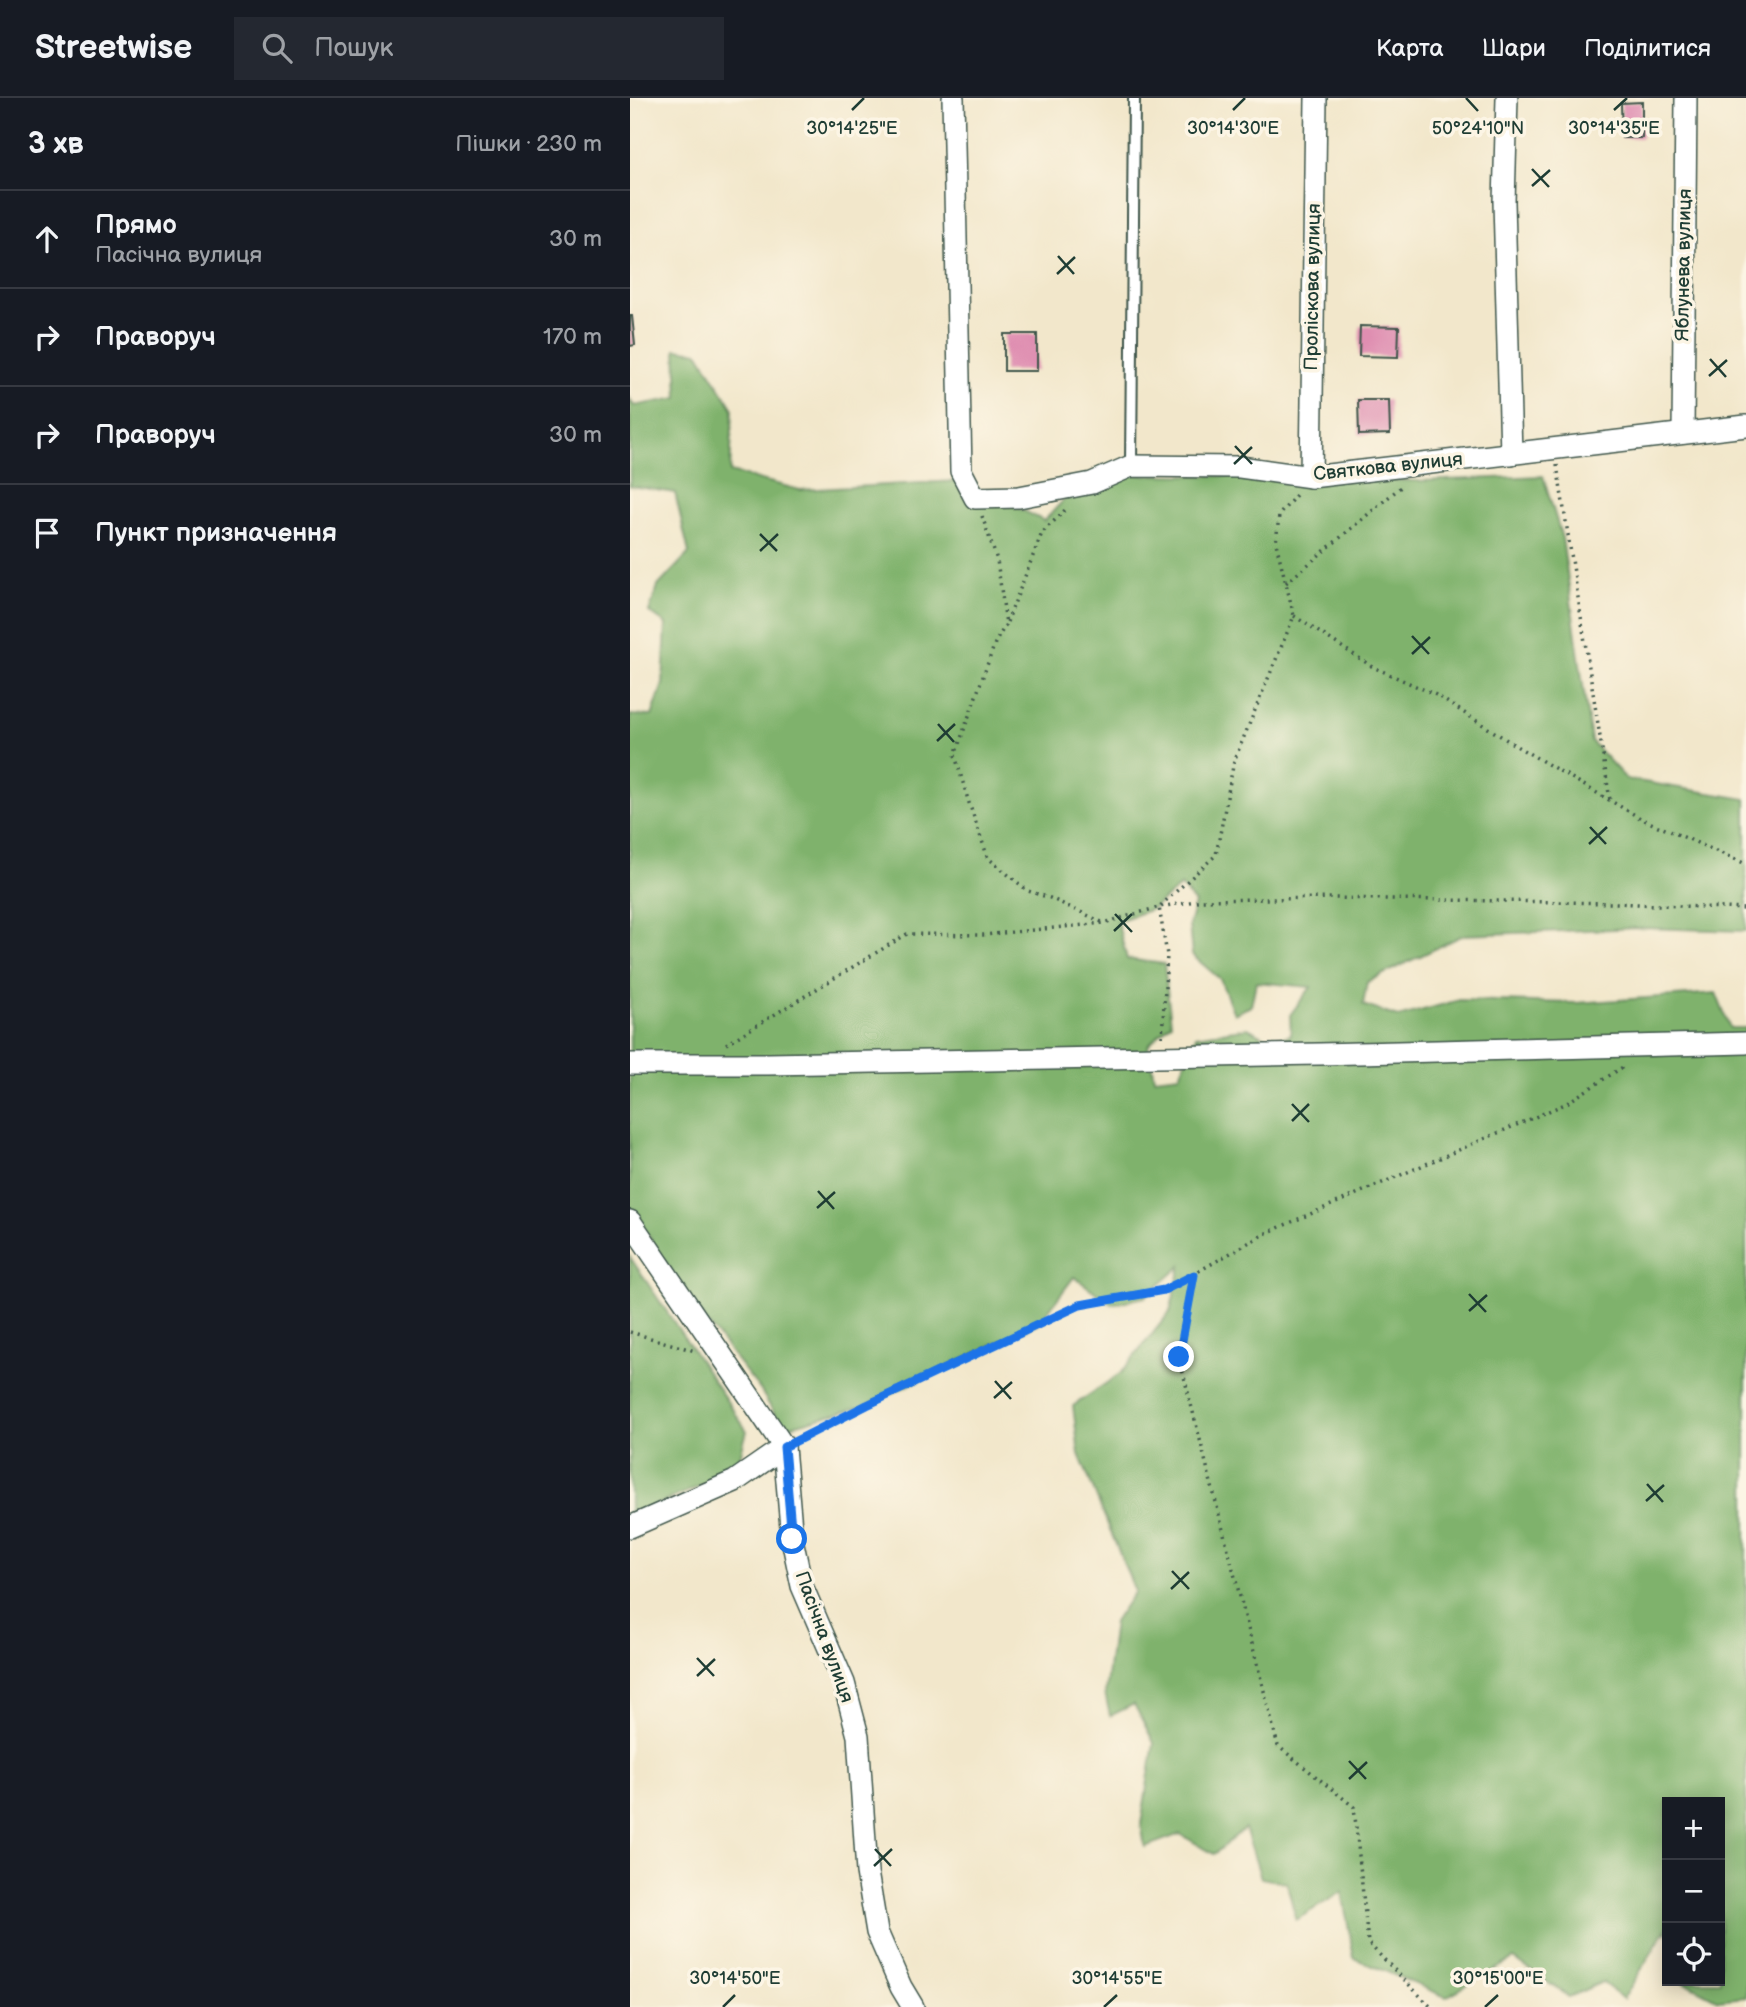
<!DOCTYPE html>
<html lang="uk">
<head>
<meta charset="utf-8">
<style>
	body { margin:0; font-family:"Balsamiq Sans",sans-serif; background:#242831; color:#f1f3f6 }
	.controls { position:absolute; right:21px; bottom:21px; display:grid; overflow:hidden; border-radius:0px; box-shadow:0 4px 18px #0003 }
	.controls button { width:63px; height:63px; display:grid; place-items:center; padding:0; border:0; border-bottom:2px solid #363941; background:#171b24; color:#f1f3f6; font:35px sans-serif }
	.stop { position:absolute; width:21px; height:21px; margin:-16px; border:5px solid #1a73e8; border-radius:50%; background:#fff }
	.stop.end { background:#1a73e8; border-color:#fff; box-shadow:0 2px 7px #0008 }
	.list { margin:0; padding:0; list-style:none }
	h2 { display:flex; justify-content:space-between; align-items:center; height:91px; margin:0; padding:0 28px; font-size:30px }
	h2 small { font-size:23px; font-weight:400; color:#9ea1a6 }
	.list li { display:grid; grid-template-columns:46px 1fr auto; gap:21px; align-items:center; box-sizing:border-box; height:98px; padding:0 28px; border-top:2px solid #363941 }
	.list b { display:block; font-size:26px; white-space:nowrap }
	.list p { margin:0; font-size:23px; white-space:nowrap; color:#9ea1a6 }
	.list em { font-size:23px; font-style:normal; color:#9ea1a6 }
	.icon { flex:none; width:38px; height:38px; fill:none; stroke:currentColor; stroke-width:2; stroke-linecap:round; stroke-linejoin:round }
	.map { position:relative; flex:none; width:1116px; height:1909px; overflow:hidden }
	header { display:flex; align-items:center; gap:42px; box-sizing:border-box; height:98px; padding:0 35px; background:#171b24; border-bottom:2px solid #363941 }
	header strong { font-size:33px }
	nav { display:flex; gap:38px; margin-inline-start:auto; font-size:24px }
	.search { width:490px; height:63px; background:#242831; display:flex; align-items:center; gap:18px; box-sizing:border-box; padding:0 24px; border-radius:0px; color:#9ea1a6; font-size:26px }
	main { display:flex }
	aside { flex:1; background:#171b24 }
	.map>svg:first-child { display:block }
	.forest { fill:#7fb26c; stroke:#4f7850; stroke-width:2; fill-rule:evenodd }
	.building { fill:#df8eb1 }
	.lines { fill:none; stroke-linecap:round; stroke-linejoin:round }
	.lane-casing { stroke:#3f564b; stroke-width:14 }
	.street-casing { stroke:#3f564b; stroke-width:24 }
	.path { stroke:#3f564b; stroke-width:3.5; stroke-dasharray:2 5; stroke-linecap:butt }
	.lane { stroke:#fff; stroke-width:10 }
	.street { stroke:#fff; stroke-width:21 }
	.route { stroke:#1a73e8; stroke-width:9 }
	.ticks { fill:none; stroke:#1f3d34; stroke-width:2.5 }
	.labels { text-anchor:middle; dominant-baseline:central; stroke-width:7; stroke-linejoin:round; paint-order:stroke }
	.street-label { font-size:19px; fill:#1f3d34; stroke:#fcf5e5 }
	.ticks-label { font-size:18px; text-anchor:middle; fill:#1f3d34; stroke:#fcf5e5; stroke-width:7; stroke-linejoin:round; paint-order:stroke }
</style>
</head>
<body>
<header>
<strong>Streetwise</strong>
<div class="search"><svg class="icon" aria-label="search" viewBox="0 0 24 24"><circle cx="10" cy="10" r="6"/><path d="M15 15l6 6"/></svg>Пошук</div>
<nav><a>Карта</a><a>Шари</a><a>Поділитися</a></nav>
</header>
<main>
<aside>
<h2>3 хв<small>Пішки · 230 m</small></h2>
<ul class="list">
<li><svg class="icon" aria-label="ahead" viewBox="0 0 24 24"><path d="M12 20V5M6 11l6-6 6 6"/></svg><div><b>Прямо</b><p>Пасічна вулиця</p></div><em>30 m</em></li>
<li><svg class="icon" aria-label="right" viewBox="0 0 24 24"><path d="M7 20v-9h11M14 6l5 5-5 5"/></svg><div><b>Праворуч</b></div><em>170 m</em></li>
<li><svg class="icon" aria-label="right" viewBox="0 0 24 24"><path d="M7 20v-9h11M14 6l5 5-5 5"/></svg><div><b>Праворуч</b></div><em>30 m</em></li>
<li><svg class="icon" aria-label="arrive" viewBox="0 0 24 24"><path d="M6 21V4h12l-3 4 3 4H6"/></svg><div><b>Пункт призначення</b></div></li>
</ul>
</aside>
<div class="map">
<svg width="1116" height="1909" viewBox="0 0 1116 1909">
	<rect width="100%" height="100%" fill="#fcf5e5"/>
	<filter id="ink" filterUnits="userSpaceOnUse"><feTurbulence type="fractalNoise" baseFrequency=".0143" numOctaves="2"/><feDisplacementMap in="SourceGraphic" scale="14" xChannelSelector="R" yChannelSelector="G"/><feConvolveMatrix kernelMatrix="1 2 1 2 8 2 1 2 1" color-interpolation-filters="sRGB"/></filter>
	<filter id="wash" filterUnits="userSpaceOnUse"><feTurbulence type="fractalNoise" baseFrequency=".00686" numOctaves="4" result="noise"/><feDisplacementMap in="SourceGraphic" scale="28" xChannelSelector="R" yChannelSelector="G"/><feGaussianBlur stdDeviation="1.57" result="paint"/><feColorMatrix in="noise" values="0 0 0 0 0 0 0 0 0 0 0 0 0 0 0 0 0 1.4 0 .05"/><feComposite in="paint" operator="in"/></filter>
	<g filter="url(#wash)">
		<rect width="100%" height="100%" fill="#f2e7cb"/>
		<g class="forest">
			<path d="M46,251L68,254L103,311L100,374L170,392L326,383L361,396L414,423L458,376L681,379L788,383L913,378L932,440L961,643L996,681L1116,701V833L1011,830L833,837L737,884L733,907L768,919L829,902L946,905L1086,895L1100,930H1116V1899L1088,1902L1052,1883H1090V1704H1037V1836L1036,1831L993,1901L972,1884L939,1899L884,1861L816,1899L724,1860L712,1794L666,1822L657,1785L631,1780L615,1730L584,1756L550,1736L515,1749L511,1726L524,1645L504,1606L480,1618L475,1595L484,1524L505,1493L449,1356L443,1308L491,1275L540,1214L551,1168L515,1199L482,1206L444,1179L409,1225L237,1307L153,1330L131,1293L63,1207L0,1109V617L22,618L33,586L36,526L19,514L28,488L59,455L45,395L0,388V301L4,308L48,300ZM551,788L565,805L559,827L562,857L590,881L604,916L621,908L626,884L681,889L660,917L661,937L640,942L618,930L566,938L550,977L524,980L518,947L541,925L534,866L497,861L487,823L522,811Z"/>
			<polygon points="0,1159 117,1333 106,1373 0,1418"/>
		</g>
		<g id="blocks">
			<g class="building">
				<polygon points="1012,4 1012,40 992,40 991,5"/>
				<polygon points="0,218 2,218 5,247 0,248"/>
				<polygon points="730,228 769,229 768,259 729,258"/>
				<rect x="374" y="236" width="33" height="37"/>
				<polygon points="728,302 759,302 760,336 729,337"/>
			</g>
		</g>
	</g>
	<g filter="url(#ink)">
		<use href="#blocks" fill-opacity="0" stroke="#3f564b" stroke-width="2"/>
		<g class="lines">
			<defs>
				<polyline id="lane" points="501,368 504,0"/>
				<g id="street">
					<polyline points="323,0 331,373 345,400 389,399 462,385 501,368 610,369 681,379 1116,328"/>
					<polyline points="877,0 874,104 881,356"/>
					<polyline points="1053,335 1056,0"/>
					<polyline points="681,379 686,0"/>
					<polyline points="0,966 138,966 690,956 1116,945"/>
					<polyline points="0,1123 154,1349 162,1441 172,1488 214,1585 228,1638 237,1774 247,1834 271,1889 283,1909"/>
					<polyline points="0,1429 105,1383 154,1349"/>
				</g>
			</defs>
			<use href="#lane" class="lane-casing"/>
			<use href="#street" class="street-casing"/>
			<g class="path">
				<polyline points="927,367 980,702"/>
				<polyline points="352,418 367,462 376,526 365,545 325,657 338,702 358,760 398,793 420,800 472,824"/>
				<polyline points="656,485 773,387"/>
				<polyline points="664,518 743,569 806,597 888,649 1012,721 1116,766"/>
				<polyline points="377,524 412,435 438,409"/>
				<polyline points="532,939 537,857 529,809 586,757 604,663 664,518 646,445 649,417 666,397"/>
				<polyline points="96,946 277,836 353,837 474,825 529,809 572,802 702,800 985,805 1116,811"/>
				<polyline points="564,1177 549,1259 648,1648 724,1709 738,1845 801,1909"/>
				<polyline points="0,1234 65,1253"/>
				<polyline points="171,1340 237,1307 450,1207 534,1193 634,1136 935,1006 996,967"/>
			</g>
			<use href="#lane" class="lane"/>
			<use href="#street" class="street"/>
		</g>
	</g>
	<g class="lines" filter="url(#ink)">
		<polyline class="route" points="162,1441 154,1349 237,1307 450,1207 534,1192 564,1177 549,1259"/>
	</g>
	<path class="ticks" d="M836,0L848,13M222,12L234,0M603,12L615,0M984,12L997,0M902,71L919,89M902,88L920,72M428,158L444,176M427,176L445,159M1080,261L1096,279M1079,278L1097,262M605,348L622,366M604,366L622,349M130,436L147,453M130,453L148,436M782,538L799,556M782,556L800,539M308,626L324,644M307,643L325,626M960,729L976,746M959,746L977,729M485,816L502,834M484,833L502,816M662,1006L679,1024M662,1023L679,1006M188,1093L204,1111M187,1110L205,1094M839,1196L856,1214M839,1213L857,1197M365,1283L381,1301M364,1300L382,1284M1017,1386L1033,1404M1016,1403L1034,1387M542,1473L559,1491M541,1491L559,1474M67,1560L84,1578M67,1578L85,1561M719,1663L736,1681M719,1681L737,1664M245,1751L261,1768M244,1768L262,1751M93,1909L105,1897M474,1909L487,1897M855,1909L868,1897"/>
	<g class="labels">
		<g class="street-label">
			<text transform="translate(1054 167) rotate(-89)">Яблунева вулиця</text>
			<text transform="translate(683 189) rotate(-89)">Проліскова вулиця</text>
			<text transform="translate(758 369) rotate(-6)">Святкова вулиця</text>
			<text transform="translate(194 1539) rotate(70)">Пасічна вулиця</text>
		</g>
	</g>
	<g class="ticks-label">
		<text x="222" y="36">30°14'25"E</text>
		<text x="603" y="36">30°14'30"E</text>
		<text x="984" y="36">30°14'35"E</text>
		<text x="848" y="36">50°24'10"N</text>
		<text x="105" y="1886">30°14'50"E</text>
		<text x="487" y="1886">30°14'55"E</text>
		<text x="868" y="1886">30°15'00"E</text>
	</g>
</svg>
<div class="controls">
<button>+</button>
<button>−</button>
<button><svg class="icon" aria-label="locate" viewBox="0 0 24 24"><circle cx="12" cy="12" r="6"/><path d="M12 2v4M12 18v4M2 12h4M18 12h4"/></svg></button>
</div>
<div class="stop" style="left:162px;top:1441px"></div>
<div class="stop end" style="left:549px;top:1259px"></div>
</div>
</main>
</body>
</html>
